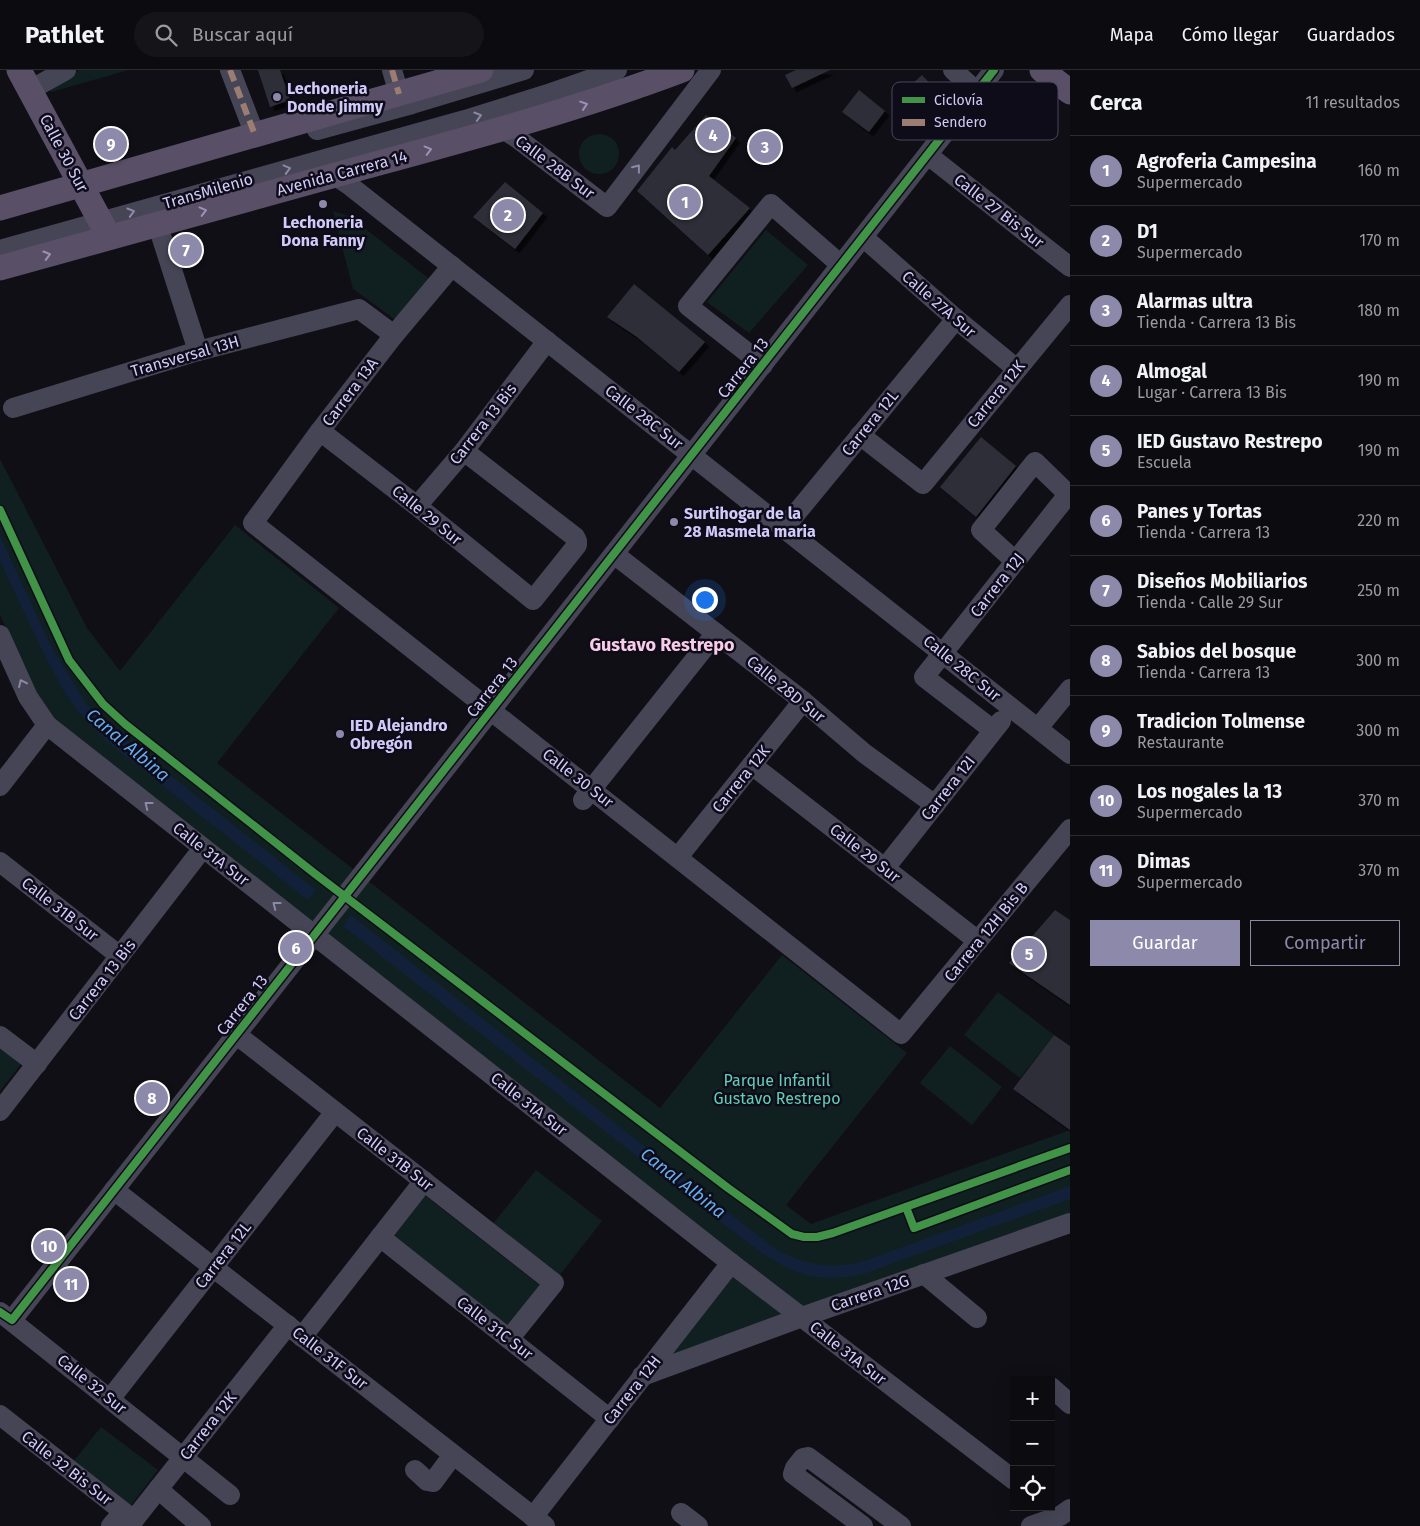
<!DOCTYPE html>
<html lang="es">
<head>
<meta charset="utf-8">
<style>
	body { margin:0; font-family:"Fira Sans",sans-serif; background:#151419; color:#f1f3f6 }
	.controls { position:absolute; right:15px; bottom:15px; display:grid; overflow:hidden; border-radius:0px; box-shadow:0 5px 20px #0002 }
	.controls button { width:45px; height:45px; display:grid; place-items:center; padding:0; border:0; border-bottom:1px solid #2c2b30; background:#0c0b10; color:#f1f3f6; font:25px sans-serif }
	.you { position:absolute; left:704px; top:529px; width:18px; height:18px; margin:-12px; border:4px solid #fff; border-radius:50%; background:#1a73e8; box-shadow:0 0 0 8px #1a73e833 }
	.badge { display:grid; place-items:center; width:32px; height:32px; border-radius:50%; background:#8d89aa; color:#fff; font-size:16px; font-weight:700 }
	.pin { position:absolute; translate:-50% -50%; border:2px solid #fff; box-shadow:0 1px 5px #0006 }
	.list { margin:0; padding:0; list-style:none }
	h2 { display:flex; justify-content:space-between; align-items:center; height:65px; margin:0; padding:0 20px; font-size:21px }
	h2 small { font-size:16px; font-weight:400; color:#9a9b9f }
	.list li { display:grid; grid-template-columns:32px 1fr auto; gap:15px; align-items:center; box-sizing:border-box; height:70px; padding:0 20px; border-top:1px solid #2c2b30 }
	.list b { display:block; font-size:19px; white-space:nowrap }
	.list p { margin:0; font-size:16px; white-space:nowrap; color:#9a9b9f }
	.list em { font-size:16px; font-style:normal; color:#9a9b9f }
	.actions { display:flex; gap:10px; padding:15px 20px }
	.actions a { flex:1; padding:11px 0; border:1px solid #8d89aa; border-radius:0px; text-align:center; font-size:18px; color:#8d89aa }
	.actions .main { background:#8d89aa; color:#fff }
	.icon { flex:none; width:28px; height:28px; fill:none; stroke:currentColor; stroke-width:2; stroke-linecap:round; stroke-linejoin:round }
	.map { position:relative; flex:none; width:1070px; height:1456px; overflow:hidden }
	header { display:flex; align-items:center; gap:30px; box-sizing:border-box; height:70px; padding:0 25px; background:#0c0b10; border-bottom:1px solid #2c2b30 }
	header strong { font-size:24px }
	nav { display:flex; gap:28px; margin-inline-start:auto; font-size:18px }
	.search { width:350px; height:45px; background:#151419; display:flex; align-items:center; gap:12px; box-sizing:border-box; padding:0 18px; border-radius:28px; color:#9a9b9f; font-size:19px }
	main { display:flex }
	aside { flex:1; background:#0c0b10 }
	.map>svg:first-child { display:block }
	.green { fill:#102020 }
	.water { fill:#122139 }
	.building { fill:#2f2d39; filter:url(#shadow) }
	.lines { fill:none; stroke-linecap:round; stroke-linejoin:round }
	.minor { stroke:#464556; stroke-width:20 }
	.major { stroke:#594f67; stroke-width:25 }
	.quiet { stroke:#9b7d72; stroke-width:6; stroke-dasharray:12 6; stroke-linecap:butt }
	.cycleway-casing { stroke:#0f0c19; stroke-width:11 }
	.cycleway { stroke:#419447; stroke-width:8 }
	.oneway { stroke:#9b93b7 }
	.oneway2 { stroke:#8c88a8 }
	.poi-dot { fill:#8d89aa; stroke:#0f0c19; stroke-width:2 }
	.labels { text-anchor:middle; dominant-baseline:central; stroke-width:5; stroke-linejoin:round; paint-order:stroke }
	.poi-label { font-size:16px; font-weight:bold; fill:#d1cbf9; stroke:#0f0c19; text-anchor:start }
	.street-label { font-size:16px; fill:#d1cbf9; stroke:#0f0c19 }
	.park-label { font-size:16px; fill:#61cfb5; stroke:#0f0c19 }
	.neighbourhood-label { font-size:18px; font-weight:bold; fill:#f9cde8; stroke:#0f0c19 }
	.water-label { font-size:18px; font-style:italic; fill:#65aced; stroke:#0f0c19 }
	.key { fill:#0f0c19; stroke:#49455c; stroke-width:1 }
	.key-label { font-size:14px; fill:#d1cbf9 }
</style>
</head>
<body>
<header>
<strong>Pathlet</strong>
<div class="search"><svg class="icon" aria-label="search" viewBox="0 0 24 24"><circle cx="10" cy="10" r="6"/><path d="M15 15l6 6"/></svg>Buscar aquí</div>
<nav><a>Mapa</a><a>Cómo llegar</a><a>Guardados</a></nav>
</header>
<main>
<div class="map">
<svg width="1070" height="1456" viewBox="0 0 1070 1456">
	<defs>
		<filter id="shadow"><feDropShadow dx="4.5" dy="4.5" stdDeviation="0" flood-color="#0009"/></filter>
	</defs>
	<rect width="100%" height="100%" fill="#100f16"/>
	<g class="green">
		<polygon points="79,0 129,0 51,22 48,17"/>
		<circle cx="599" cy="84" r="20"/>
		<polygon points="333,141 349,146 432,211 397,251 353,219"/>
		<polygon points="766,160 808,195 749,263 707,232"/>
		<polygon points="0,389 87,558 120,601 235,455 339,538 217,693 660,1038 782,885 907,983 786,1135 811,1154 1070,1060 1070,1143 662,1292 740,1193 44,641 0,545"/>
		<polygon points="998,922 1054,965 1020,1008 964,965"/>
		<polygon points="0,969 25,989 0,1021"/>
		<polygon points="950,976 1002,1017 972,1055 920,1013"/>
		<polygon points="536,1100 602,1151 559,1206 492,1155"/>
		<polygon points="423,1124 542,1217 509,1259 390,1165"/>
		<polygon points="101,1357 158,1400 131,1435 74,1391"/>
	</g>
	<g class="water">
		<polygon points="0,466 51,576 87,635 113,660 316,820 308,830 105,670 78,641 62,618 42,580 0,491"/>
		<path d="M351,845L775,1179C805,1195 831,1200 864,1191L1070,1116V1129L866,1203C808,1218 780,1197 735,1163L343,856Z"/>
	</g>
	<g class="building">
		<polygon points="258,0 280,0 290,30 270,37"/>
		<polygon points="796,0 830,0 792,18 785,5"/>
		<polygon points="922,5 937,21 913,43 898,27"/>
		<polygon points="859,20 885,41 869,62 842,42"/>
		<polygon points="706,45 736,68 709,106 750,138 708,185 637,121 672,77 675,80"/>
		<polygon points="505,112 543,143 515,179 473,147"/>
		<polygon points="634,214 705,272 679,302 637,267 607,247"/>
		<polygon points="981,367 1016,396 976,447 940,417"/>
		<polygon points="1055,840 1070,850 1070,935 1009,893"/>
		<polygon points="1054,965 1070,976 1070,1060 1013,1019"/>
	</g>
	<g class="lines">
		<g class="minor">
			<polyline points="230,0 255,65"/>
			<polyline points="392,0 399,24"/>
			<polyline points="953,0 977,22"/>
			<polyline points="30,20 66,0"/>
			<polyline points="503,59 517,68 607,137 711,0"/>
			<polyline points="317,60 412,34 524,0"/>
			<polyline points="928,85 1070,197"/>
			<polyline points="334,105 349,115 1070,684"/>
			<polyline points="157,153 198,281"/>
			<polyline points="863,167 956,249 1017,299"/>
			<polyline points="0,180 465,50 551,23 617,0"/>
			<polyline points="452,196 394,265 320,361 253,453 901,964 1070,759"/>
			<polyline points="763,295 688,236 771,134 841,195"/>
			<polyline points="13,338 198,281 359,239 394,265"/>
			<polyline points="320,361 417,436 533,530 577,475 577,471 575,467 464,381"/>
			<polyline points="860,365 923,414 1070,235"/>
			<polyline points="417,436 464,381 547,271"/>
			<polyline points="784,458 956,249"/>
			<polyline points="614,484 803,631 864,683 935,735"/>
			<polyline points="1015,491 981,460 1035,392 1068,424"/>
			<polyline points="0,565 28,627 47,655 731,1193 1014,1410"/>
			<polyline points="1038,658 1070,619"/>
			<polyline points="993,660 924,607 1070,422"/>
			<polyline points="752,695 978,871"/>
			<polyline points="0,716 47,655"/>
			<polyline points="583,730 716,563"/>
			<polyline points="678,787 803,631"/>
			<polyline points="0,792 120,886"/>
			<polyline points="885,798 1001,651"/>
			<polyline points="237,965 554,1213 509,1269"/>
			<polyline points="0,966 37,994"/>
			<polyline points="0,1041 203,778"/>
			<polyline points="114,1120 545,1456"/>
			<polyline points="380,1167 610,1349"/>
			<polyline points="924,1204 977,1248"/>
			<polyline points="0,1242 230,1425"/>
			<polyline points="12,1250 994,0"/>
			<polyline points="302,1267 424,1111"/>
			<polyline points="642,1306 802,1247 1070,1153"/>
			<polyline points="1051,1317 1070,1334"/>
			<polyline points="110,1329 335,1042"/>
			<polyline points="0,1345 134,1450"/>
			<polyline points="415,1400 427,1411 433,1412 453,1385"/>
			<polyline points="158,1419 201,1456"/>
			<polyline points="681,1443 698,1456"/>
			<polyline points="533,1447 731,1193"/>
			<polyline points="111,1456 123,1442"/>
			<polyline points="129,1456 288,1255"/>
			<polyline points="863,1456 793,1404 795,1398 803,1388 808,1387 901,1456"/>
			<polyline points="1031,1456 1060,1446 1070,1439"/>
		</g>
		<g class="major">
			<polyline points="19,0 109,167"/>
			<polyline points="1042,0 1070,22"/>
			<polyline points="0,138 481,0"/>
			<path d="M0,198C119,164 238,131 357,99C467,69 576,40 682,0"/>
		</g>
		<g class="quiet">
			<polyline points="230,0 255,65"/>
			<polyline points="392,0 399,24"/>
		</g>
		<defs>
			<g id="cycleway">
				<polyline points="0,440 69,590 103,634 125,654 314,803 728,1118 792,1164 804,1167 817,1167 833,1163 1070,1078"/>
				<polyline points="906,1137 914,1158 1070,1100"/>
				<polyline points="0,1242 12,1250 994,0"/>
			</g>
		</defs>
		<use href="#cycleway" class="cycleway-casing"/>
		<use href="#cycleway" class="cycleway"/>
	</g>
	<defs><path id="oneway-chevron" d="M-2-3.5L2.5 0L-2 3.5" fill="none" stroke-width="1.6" stroke-linecap="round" stroke-linejoin="round" transform="scale(1.25)"/></defs>
	<g class="oneway">
		<use href="#oneway-chevron" transform="translate(584 35) rotate(-18)"/>
		<use href="#oneway-chevron" transform="translate(428 80) rotate(-15)"/>
		<use href="#oneway-chevron" transform="translate(203 141) rotate(-15)"/>
		<use href="#oneway-chevron" transform="translate(47 185) rotate(-16)"/>
	</g>
	<g class="oneway2">
		<use href="#oneway-chevron" transform="translate(478 46) rotate(-17)"/>
		<use href="#oneway-chevron" transform="translate(637 98) rotate(-52)"/>
		<use href="#oneway-chevron" transform="translate(287 99) rotate(-15)"/>
		<use href="#oneway-chevron" transform="translate(131 142) rotate(-16)"/>
		<use href="#oneway-chevron" transform="translate(22 613) rotate(-115)"/>
		<use href="#oneway-chevron" transform="translate(148 735) rotate(-142)"/>
		<use href="#oneway-chevron" transform="translate(276 835) rotate(-142)"/>
	</g>
	<g class="poi-dot">
		<circle cx="277" cy="27" r="5"/>
		<circle cx="323" cy="134" r="5"/>
		<circle cx="674" cy="452" r="5"/>
		<circle cx="340" cy="664" r="5"/>
	</g>
	<g class="labels">
		<g class="poi-label">
			<text x="287" y="18">Lechoneria<tspan x="287" dy="18">Donde Jimmy</tspan></text>
			<text x="323" y="152" text-anchor="middle">Lechoneria<tspan x="323" dy="18">Dona Fanny</tspan></text>
			<text x="684" y="443">Surtihogar de la<tspan x="684" dy="18">28 Masmela maria</tspan></text>
			<text x="350" y="655">IED Alejandro<tspan x="350" dy="18">Obregón</tspan></text>
		</g>
		<g class="street-label">
			<text transform="translate(64 83) rotate(62)">Calle 30 Sur</text>
			<text transform="translate(555 97) rotate(37)">Calle 28B Sur</text>
			<text transform="translate(342 103) rotate(-15)">Avenida Carrera 14</text>
			<text transform="translate(208 121) rotate(-16)">TransMilenio</text>
			<text transform="translate(999 141) rotate(38)">Calle 27 Bis Sur</text>
			<text transform="translate(939 234) rotate(41)">Calle 27A Sur</text>
			<text transform="translate(185 286) rotate(-16)">Transversal 13H</text>
			<text transform="translate(743 298) rotate(-52)">Carrera 13</text>
			<text transform="translate(350 322) rotate(-53)">Carrera 13A</text>
			<text transform="translate(996 324) rotate(-51)">Carrera 12K</text>
			<text transform="translate(644 347) rotate(38)">Calle 28C Sur</text>
			<text transform="translate(870 353) rotate(-51)">Carrera 12L</text>
			<text transform="translate(483 354) rotate(-52)">Carrera 13 Bis</text>
			<text transform="translate(427 445) rotate(39)">Calle 29 Sur</text>
			<text transform="translate(997 515) rotate(-52)">Carrera 12J</text>
			<text transform="translate(962 598) rotate(39)">Calle 28C Sur</text>
			<text transform="translate(492 617) rotate(-52)">Carrera 13</text>
			<text transform="translate(786 619) rotate(39)">Calle 28D Sur</text>
			<text transform="translate(578 708) rotate(38)">Calle 30 Sur</text>
			<text transform="translate(741 709) rotate(-51)">Carrera 12K</text>
			<text transform="translate(948 718) rotate(-52)">Carrera 12I</text>
			<text transform="translate(865 783) rotate(38)">Calle 29 Sur</text>
			<text transform="translate(211 784) rotate(38)">Calle 31A Sur</text>
			<text transform="translate(60 839) rotate(38)">Calle 31B Sur</text>
			<text transform="translate(986 862) rotate(-51)">Carrera 12H Bis B</text>
			<text transform="translate(102 910) rotate(-52)">Carrera 13 Bis</text>
			<text transform="translate(242 935) rotate(-52)">Carrera 13</text>
			<text transform="translate(529 1034) rotate(38)">Calle 31A Sur</text>
			<text transform="translate(395 1089) rotate(38)">Calle 31B Sur</text>
			<text transform="translate(223 1185) rotate(-52)">Carrera 12L</text>
			<text transform="translate(870 1223) rotate(-19)">Carrera 12G</text>
			<text transform="translate(495 1258) rotate(38)">Calle 31C Sur</text>
			<text transform="translate(848 1283) rotate(38)">Calle 31A Sur</text>
			<text transform="translate(330 1288) rotate(38)">Calle 31F Sur</text>
			<text transform="translate(92 1314) rotate(39)">Calle 32 Sur</text>
			<text transform="translate(632 1320) rotate(-52)">Carrera 12H</text>
			<text transform="translate(208 1356) rotate(-52)">Carrera 12K</text>
			<text transform="translate(67 1398) rotate(38)">Calle 32 Bis Sur</text>
		</g>
		<g class="park-label">
			<text x="777" y="1010">Parque Infantil<tspan x="777" dy="18">Gustavo Restrepo</tspan></text>
		</g>
		<g class="neighbourhood-label">
			<text x="662" y="575">Gustavo Restrepo</text>
		</g>
		<g class="water-label">
			<text transform="translate(128 675) rotate(40)">Canal Albina</text>
			<text transform="translate(683 1113) rotate(38)">Canal Albina</text>
		</g>
	</g>
	<rect x="892" y="12" width="166" height="58" rx="8" class="key"/>
	<rect x="902" y="27" width="23" height="6" fill="#419447"/>
	<rect x="902" y="49" width="23" height="7" fill="#9b7d72"/>
	<g class="key-label">
		<text x="934" y="35">Ciclovía</text>
		<text x="934" y="57">Sendero</text>
	</g>
</svg>
<div class="controls">
<button>+</button>
<button>−</button>
<button><svg class="icon" aria-label="locate" viewBox="0 0 24 24"><circle cx="12" cy="12" r="6"/><path d="M12 2v4M12 18v4M2 12h4M18 12h4"/></svg></button>
</div>
<div class="you"></div>
<div class="pin badge" style="left:685px;top:132px">1</div>
<div class="pin badge" style="left:508px;top:145px">2</div>
<div class="pin badge" style="left:765px;top:77px">3</div>
<div class="pin badge" style="left:713px;top:65px">4</div>
<div class="pin badge" style="left:1029px;top:884px">5</div>
<div class="pin badge" style="left:296px;top:878px">6</div>
<div class="pin badge" style="left:186px;top:180px">7</div>
<div class="pin badge" style="left:152px;top:1028px">8</div>
<div class="pin badge" style="left:111px;top:74px">9</div>
<div class="pin badge" style="left:49px;top:1176px">10</div>
<div class="pin badge" style="left:71px;top:1214px">11</div>
</div>
<aside>
<h2>Cerca<small>11 resultados</small></h2>
<ul class="list">
<li><span class="badge">1</span><div><b>Agroferia Campesina</b><p>Supermercado</p></div><em>160 m</em></li>
<li><span class="badge">2</span><div><b>D1</b><p>Supermercado</p></div><em>170 m</em></li>
<li><span class="badge">3</span><div><b>Alarmas ultra</b><p>Tienda · Carrera 13 Bis</p></div><em>180 m</em></li>
<li><span class="badge">4</span><div><b>Almogal</b><p>Lugar · Carrera 13 Bis</p></div><em>190 m</em></li>
<li><span class="badge">5</span><div><b>IED Gustavo Restrepo</b><p>Escuela</p></div><em>190 m</em></li>
<li><span class="badge">6</span><div><b>Panes y Tortas</b><p>Tienda · Carrera 13</p></div><em>220 m</em></li>
<li><span class="badge">7</span><div><b>Diseños Mobiliarios</b><p>Tienda · Calle 29 Sur</p></div><em>250 m</em></li>
<li><span class="badge">8</span><div><b>Sabios del bosque</b><p>Tienda · Carrera 13</p></div><em>300 m</em></li>
<li><span class="badge">9</span><div><b>Tradicion Tolmense</b><p>Restaurante</p></div><em>300 m</em></li>
<li><span class="badge">10</span><div><b>Los nogales la 13</b><p>Supermercado</p></div><em>370 m</em></li>
<li><span class="badge">11</span><div><b>Dimas</b><p>Supermercado</p></div><em>370 m</em></li>
</ul>
<div class="actions"><a class="main">Guardar</a><a>Compartir</a></div>
</aside>
</main>
</body>
</html>
